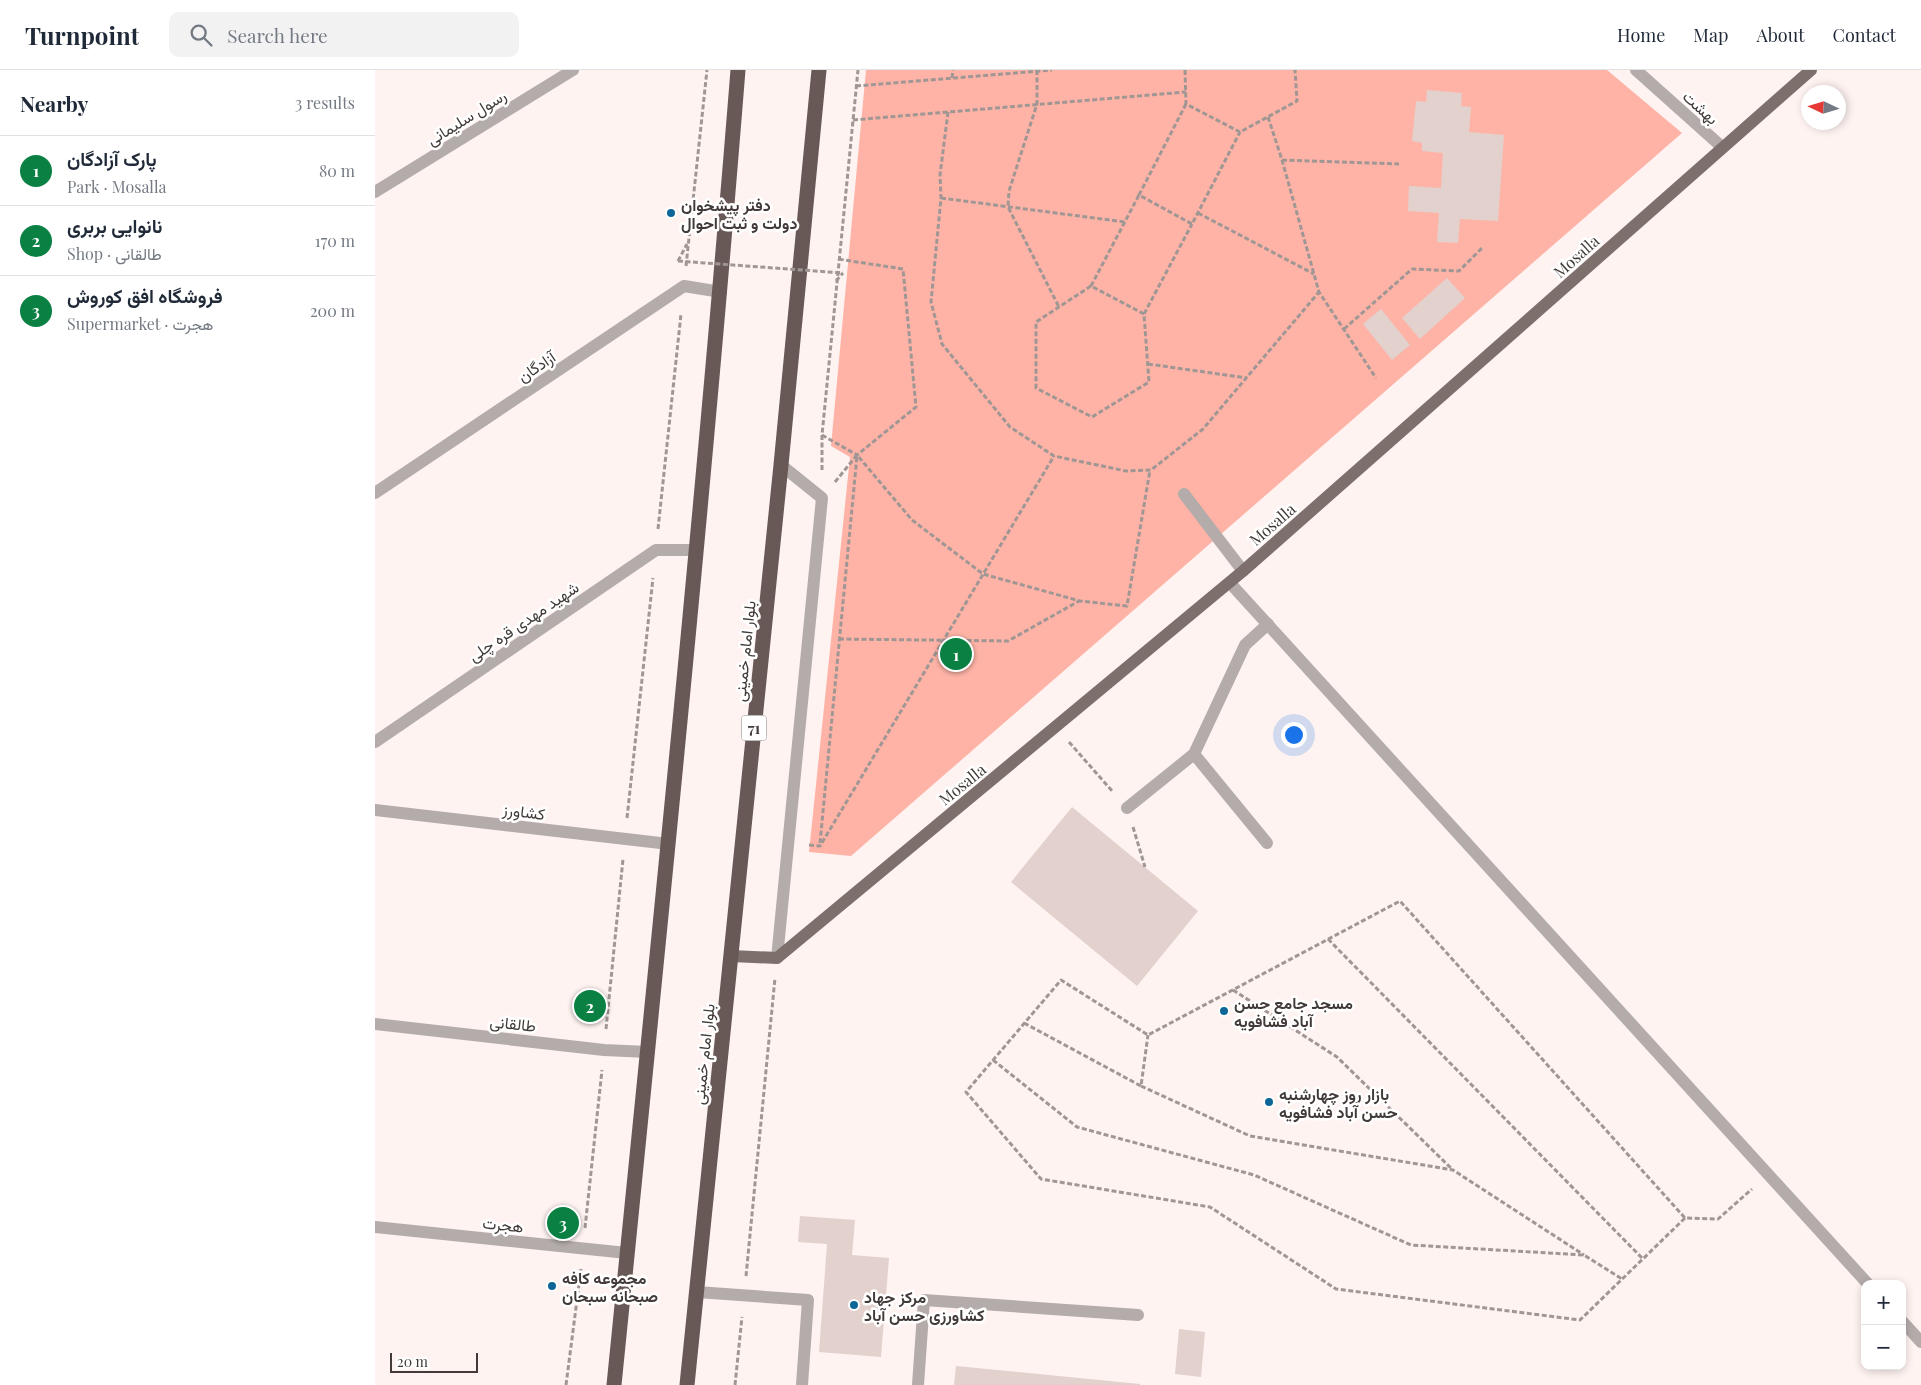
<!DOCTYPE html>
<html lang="en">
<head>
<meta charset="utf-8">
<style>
	body { margin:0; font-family:"Playfair Display",Vazirmatn,serif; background:#f2f2f3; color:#1f2937 }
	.controls { position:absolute; right:15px; bottom:15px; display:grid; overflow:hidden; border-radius:10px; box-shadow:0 2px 8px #0003 }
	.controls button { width:45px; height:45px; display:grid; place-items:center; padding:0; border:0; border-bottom:1px solid #e0e1e3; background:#fff; color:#1f2937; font:25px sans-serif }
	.compass { position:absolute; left:1426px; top:15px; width:45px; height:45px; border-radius:50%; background:#fff; box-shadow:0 2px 8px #0003; rotate:274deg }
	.scale { position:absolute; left:15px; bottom:12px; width:88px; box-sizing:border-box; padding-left:5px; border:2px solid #413a38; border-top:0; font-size:14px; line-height:18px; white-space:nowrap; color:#413a38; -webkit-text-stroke:4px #fff; paint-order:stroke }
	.you { position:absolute; left:918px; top:664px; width:18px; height:18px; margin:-12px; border:4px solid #fff; border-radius:50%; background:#1a73e8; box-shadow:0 0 0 8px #1a73e833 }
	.badge { display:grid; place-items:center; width:32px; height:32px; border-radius:50%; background:#0b8043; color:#fff; font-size:16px; font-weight:700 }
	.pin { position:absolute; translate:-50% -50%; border:2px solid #fff; box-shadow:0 1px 5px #0006 }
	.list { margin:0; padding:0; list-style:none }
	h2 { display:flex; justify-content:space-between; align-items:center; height:65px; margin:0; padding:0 20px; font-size:21px }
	h2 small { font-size:16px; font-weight:400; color:#747a83 }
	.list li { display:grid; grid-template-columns:32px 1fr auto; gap:15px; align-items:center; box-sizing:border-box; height:70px; padding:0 20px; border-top:1px solid #e0e1e3 }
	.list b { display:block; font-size:19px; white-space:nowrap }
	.list p { margin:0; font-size:16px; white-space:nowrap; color:#747a83 }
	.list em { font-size:16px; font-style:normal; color:#747a83 }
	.icon { flex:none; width:28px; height:28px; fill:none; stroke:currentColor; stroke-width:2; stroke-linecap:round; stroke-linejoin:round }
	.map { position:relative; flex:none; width:1546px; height:1315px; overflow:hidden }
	header { display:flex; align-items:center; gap:30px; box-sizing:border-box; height:70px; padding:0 25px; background:#fff; border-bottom:1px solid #e0e1e3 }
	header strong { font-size:24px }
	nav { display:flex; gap:28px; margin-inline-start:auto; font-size:18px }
	.search { width:350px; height:45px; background:#f2f2f3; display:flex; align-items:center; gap:12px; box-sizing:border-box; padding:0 18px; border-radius:10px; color:#747a83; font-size:19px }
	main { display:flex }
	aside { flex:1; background:#fff }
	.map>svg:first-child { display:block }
	.green { fill:#feb3a6 }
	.building { fill:#e2d1cd }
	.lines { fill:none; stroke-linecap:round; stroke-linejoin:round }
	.path { stroke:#a09795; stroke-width:3; stroke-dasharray:5 2.5; stroke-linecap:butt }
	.minor { stroke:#b4acaa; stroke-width:12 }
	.major { stroke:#7c6f6c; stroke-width:12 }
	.highway { stroke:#685956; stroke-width:15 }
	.path-bridge { stroke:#a09795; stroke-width:3; stroke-dasharray:5 2.5; stroke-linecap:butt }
	.poi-dot { fill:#0d6697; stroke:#fff; stroke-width:2 }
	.labels { text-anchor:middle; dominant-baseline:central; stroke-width:5; stroke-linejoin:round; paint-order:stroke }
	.shield { fill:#fff; stroke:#7a7574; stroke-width:1 }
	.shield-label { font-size:15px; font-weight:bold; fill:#413a38 }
	.street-label { font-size:16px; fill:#413a38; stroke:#fff }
	.poi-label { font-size:16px; font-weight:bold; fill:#413a38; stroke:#fff; text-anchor:start }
</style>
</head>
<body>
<header>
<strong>Turnpoint</strong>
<div class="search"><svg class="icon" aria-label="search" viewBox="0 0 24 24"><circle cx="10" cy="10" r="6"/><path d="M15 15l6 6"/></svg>Search here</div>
<nav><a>Home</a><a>Map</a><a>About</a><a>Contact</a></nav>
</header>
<main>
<aside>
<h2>Nearby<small>3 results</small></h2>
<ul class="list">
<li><span class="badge">1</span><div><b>پارک آزادگان</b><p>Park · Mosalla</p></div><em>80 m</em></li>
<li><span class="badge">2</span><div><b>نانوایی بربری</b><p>Shop · طالقانی</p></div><em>170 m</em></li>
<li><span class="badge">3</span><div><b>فروشگاه افق کوروش</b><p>Supermarket · هجرت</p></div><em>200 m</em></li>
</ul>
</aside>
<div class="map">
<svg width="1546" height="1315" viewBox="0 0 1546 1315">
	<rect width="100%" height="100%" fill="#fef3f1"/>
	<polygon class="green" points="491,0 1232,0 1307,63 476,786 434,782 475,387 456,376"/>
	<g class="building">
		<polygon points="1052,20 1087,23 1086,36 1096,37 1094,62 1129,65 1123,151 1085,149 1083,173 1062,172 1064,143 1033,141 1034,116 1066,118 1068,83 1047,81 1047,73 1037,71 1041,31 1051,32"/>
		<polygon points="1072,208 1090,228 1045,269 1027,248"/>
		<polygon points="1006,239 1035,275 1017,290 988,254"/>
		<polygon points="697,737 823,841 762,916 636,812"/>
		<polygon points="425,1146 480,1150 477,1185 514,1188 506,1287 444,1282 452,1174 423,1172"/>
		<polygon points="804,1259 830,1262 826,1307 800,1304"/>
		<polygon points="581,1296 765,1314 765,1315 579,1315"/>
	</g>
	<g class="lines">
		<g class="path">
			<polyline points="662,0 662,34 634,121 633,137 684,237"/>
			<polyline points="810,0 811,34 865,62 922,31 920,0"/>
			<polyline points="577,8 578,0"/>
			<polyline points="481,16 677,0"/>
			<polyline points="811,34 764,125 817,154 865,62"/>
			<polyline points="573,42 565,105 566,128 556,232 567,274 635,357 679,386 751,401 776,400 828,359 944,222"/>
			<polyline points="893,47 907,90 944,222 1001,308"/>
			<polyline points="478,50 811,22"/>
			<polyline points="907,90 1024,94"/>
			<polyline points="566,128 750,152"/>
			<polyline points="823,143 939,204"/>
			<polyline points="303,191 312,174"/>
			<polyline points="311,196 332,0"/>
			<polyline points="461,211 468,203"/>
			<polyline points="716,216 764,125"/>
			<polyline points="769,244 716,216 661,252 661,318 717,347 774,312 769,244 817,154"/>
			<polyline points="969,259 1037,199 1084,201 1108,177"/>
			<polyline points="773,294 872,308"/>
			<polyline points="447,365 482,385 541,337 528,199 463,189"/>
			<polyline points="447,400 447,365 483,0"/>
			<polyline points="460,412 482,385 537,450 608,504 705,531 752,536 775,400"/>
			<polyline points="283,459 306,244"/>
			<polyline points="464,569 633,571 704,531"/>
			<polyline points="694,672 738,722"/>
			<polyline points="252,748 278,508"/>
			<polyline points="758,757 770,797"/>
			<polyline points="445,773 482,386"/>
			<polyline points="434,775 445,776 679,386"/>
			<polyline points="953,869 1268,1189"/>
			<polyline points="858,920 962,987 1078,1100"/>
			<polyline points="649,953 766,1016 773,965"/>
			<polyline points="231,959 248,789"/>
			<polyline points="618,990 702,1057 879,1105 1036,1175 1209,1185 1247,1209"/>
			<polyline points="766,1016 875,1066 1078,1100 1209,1185"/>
			<polyline points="1310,1148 1205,1250 961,1219 835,1137 666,1109 591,1022 686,910 773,965 1025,831 1310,1148 1343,1149 1377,1119"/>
			<polyline points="210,1158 227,1000"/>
			<polyline points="371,1206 400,908"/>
			<polyline points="191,1315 206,1199"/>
			<polyline points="360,1315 367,1247"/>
		</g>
		<g class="minor">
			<polyline points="1261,0 1347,77"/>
			<polyline points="0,122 198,0"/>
			<polyline points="0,423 309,216 346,222"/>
			<polyline points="809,424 868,501"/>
			<polyline points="855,513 1493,1214"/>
			<polyline points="0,672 281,480 321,480"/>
			<polyline points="819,684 892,773"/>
			<polyline points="752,738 819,684 870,575 893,554"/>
			<polyline points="0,740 294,774"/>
			<polyline points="402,888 447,428 406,395"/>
			<polyline points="0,954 229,980 273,982"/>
			<polyline points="0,1157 252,1183"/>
			<polyline points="322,1222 433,1230 427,1315"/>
			<polyline points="1527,1251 1546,1272"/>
			<polyline points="543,1315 549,1230 763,1245"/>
		</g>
		<polyline class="major" points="356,886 402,888 868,501 1436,0"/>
		<g class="highway">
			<path d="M239,1315C283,877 328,439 363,0"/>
			<polyline points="312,1315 406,395 444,0"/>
		</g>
		<polyline class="path-bridge" points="303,191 468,203"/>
	</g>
	<g class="poi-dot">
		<circle cx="296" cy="143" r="5"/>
		<circle cx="849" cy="941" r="5"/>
		<circle cx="894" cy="1032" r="5"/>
		<circle cx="177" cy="1216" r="5"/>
		<circle cx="479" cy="1235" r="5"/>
	</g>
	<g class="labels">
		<rect class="shield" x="366.5" y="645.5" width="25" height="25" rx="4"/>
		<g class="shield-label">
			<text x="379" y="658">71</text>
		</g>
		<g class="street-label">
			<text transform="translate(1326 37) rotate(42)">بهشت</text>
			<text transform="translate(91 47) rotate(-32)">رسول سلیمانی</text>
			<text transform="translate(1201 186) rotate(-42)">Mosalla</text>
			<text transform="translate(161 296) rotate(-34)">آزادگان</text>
			<text transform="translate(897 454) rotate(-41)">Mosalla</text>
			<text transform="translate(148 551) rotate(-34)">شهید مهدی قره چلی</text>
			<text transform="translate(369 581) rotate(-84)">بلوار امام خمینی</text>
			<text transform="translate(587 714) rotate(-39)">Mosalla</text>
			<text transform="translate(149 741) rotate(7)">کشاورز</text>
			<text transform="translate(138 953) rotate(6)">طالقانی</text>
			<text transform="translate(328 984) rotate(-84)">بلوار امام خمینی</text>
			<text transform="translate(128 1154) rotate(6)">هجرت</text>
		</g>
		<g class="poi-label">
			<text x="306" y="134">دفتر پیشخوان<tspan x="306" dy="18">دولت و ثبت احوال</tspan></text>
			<text x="859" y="932">مسجد جامع حسن<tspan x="859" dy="18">آباد فشافویه</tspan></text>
			<text x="904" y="1023">بازار روز چهارشنبه<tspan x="904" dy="18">حسن آباد فشافویه</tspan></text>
			<text x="187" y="1207">مجموعه کافه<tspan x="187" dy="18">صبحانه سبحان</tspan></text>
			<text x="489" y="1226">مرکز جهاد<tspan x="489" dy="18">کشاورزی حسن آباد</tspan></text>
		</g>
	</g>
</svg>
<div class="controls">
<button>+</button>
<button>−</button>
</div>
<svg class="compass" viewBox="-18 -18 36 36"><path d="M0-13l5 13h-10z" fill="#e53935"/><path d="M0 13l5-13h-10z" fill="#747a83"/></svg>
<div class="scale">20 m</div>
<div class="you"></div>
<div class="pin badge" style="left:581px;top:584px">1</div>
<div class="pin badge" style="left:215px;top:936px">2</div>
<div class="pin badge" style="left:188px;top:1153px">3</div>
</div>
</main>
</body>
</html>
